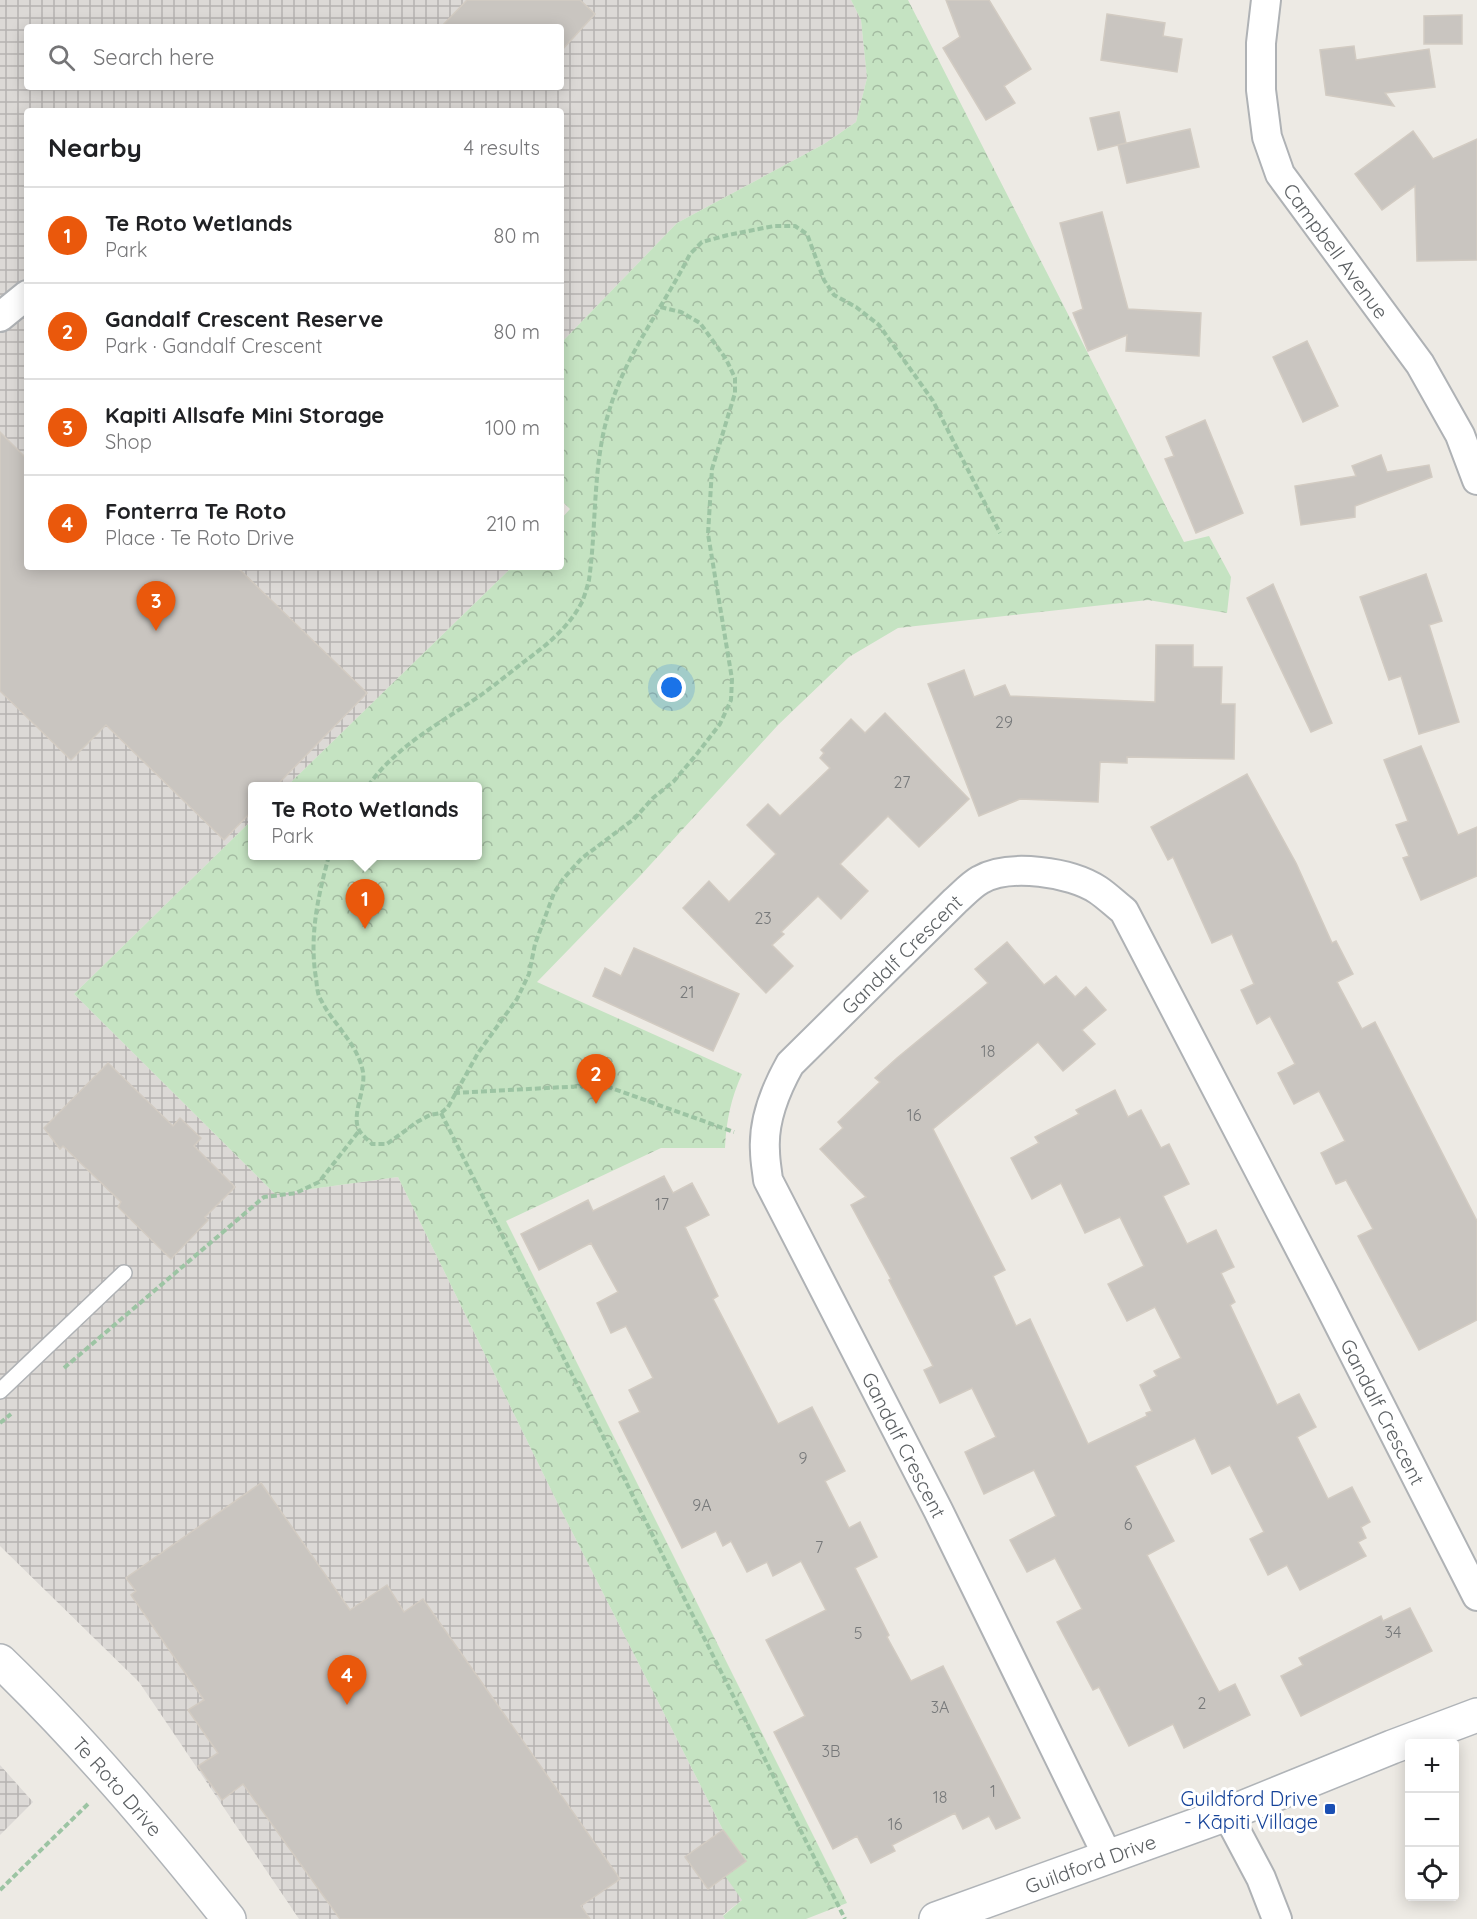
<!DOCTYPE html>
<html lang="en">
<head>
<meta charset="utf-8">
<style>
	body { margin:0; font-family:Quicksand,sans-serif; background:#f6f6f6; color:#202124 }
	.controls { position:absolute; right:18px; bottom:18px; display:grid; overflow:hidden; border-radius:6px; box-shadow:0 3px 15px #0003 }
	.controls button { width:54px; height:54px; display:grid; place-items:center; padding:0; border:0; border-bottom:2px solid #e0e0e0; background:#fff; color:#202124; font:30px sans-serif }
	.you { position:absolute; left:672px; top:688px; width:21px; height:21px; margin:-15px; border:4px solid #fff; border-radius:50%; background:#1a73e8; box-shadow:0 0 0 9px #1a73e833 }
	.badge { display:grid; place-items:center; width:39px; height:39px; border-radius:50%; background:#ea580c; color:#fff; font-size:20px; font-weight:700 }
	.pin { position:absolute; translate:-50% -50px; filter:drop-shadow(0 2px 3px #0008) }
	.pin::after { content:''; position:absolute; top:32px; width:21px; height:18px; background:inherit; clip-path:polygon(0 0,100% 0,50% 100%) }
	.popup { position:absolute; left:248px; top:782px; width:234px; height:78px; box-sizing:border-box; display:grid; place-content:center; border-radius:6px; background:#fff; filter:drop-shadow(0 2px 4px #0005); font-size:20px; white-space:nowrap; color:#757577 }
	.popup b { font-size:22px; color:#202124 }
	.popup::after { content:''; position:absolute; left:50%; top:100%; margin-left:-12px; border:12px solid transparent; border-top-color:#fff }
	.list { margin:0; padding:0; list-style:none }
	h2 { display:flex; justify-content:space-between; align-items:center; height:78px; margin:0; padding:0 24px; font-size:26px }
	h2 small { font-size:20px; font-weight:400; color:#757577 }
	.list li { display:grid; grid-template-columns:39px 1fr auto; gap:18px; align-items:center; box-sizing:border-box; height:96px; padding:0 24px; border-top:2px solid #e0e0e0 }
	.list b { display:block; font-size:22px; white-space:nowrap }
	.list p { margin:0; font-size:20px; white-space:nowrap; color:#757577 }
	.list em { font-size:20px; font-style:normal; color:#757577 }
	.icon { flex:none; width:33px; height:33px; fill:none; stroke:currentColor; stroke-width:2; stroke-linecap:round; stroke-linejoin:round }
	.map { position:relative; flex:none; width:1477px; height:1919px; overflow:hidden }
	.search { position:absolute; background:#fff; box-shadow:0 3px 15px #0003; left:24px; top:24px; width:540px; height:66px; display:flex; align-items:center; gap:15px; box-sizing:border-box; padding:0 21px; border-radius:6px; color:#757577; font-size:22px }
	.panel { position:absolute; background:#fff; box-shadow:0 3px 15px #0003; left:24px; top:108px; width:540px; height:462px; border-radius:6px }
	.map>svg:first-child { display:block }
	.industrial { fill:url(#industrial-grid); fill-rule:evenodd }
	.park { fill:url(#park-crowns) }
	.building { fill:#c9c5c0; stroke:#d2cbc2; stroke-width:1.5 }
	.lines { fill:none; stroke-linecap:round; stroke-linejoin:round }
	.lane-casing { stroke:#afb2b5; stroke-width:18 }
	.street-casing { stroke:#afb2b5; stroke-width:32 }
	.secondary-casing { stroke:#b0b4b8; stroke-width:36 }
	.path { stroke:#9cc4a3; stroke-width:4; stroke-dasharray:6 3; stroke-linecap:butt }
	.lane { stroke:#fff; stroke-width:15 }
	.street { stroke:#fff; stroke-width:28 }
	.secondary { stroke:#fff; stroke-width:33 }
	.transit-dot { fill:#1a4fb4; stroke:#fff; stroke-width:2 }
	.labels { text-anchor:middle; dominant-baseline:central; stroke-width:6; stroke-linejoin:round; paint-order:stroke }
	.number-label { font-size:16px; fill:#77797a }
	.street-label { font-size:20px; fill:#5c6063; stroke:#fff }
	.transit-label { font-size:20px; fill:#164399; stroke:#fff; text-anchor:end }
</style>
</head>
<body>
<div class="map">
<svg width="1477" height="1919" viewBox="0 0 1477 1919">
	<defs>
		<pattern id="industrial-grid" width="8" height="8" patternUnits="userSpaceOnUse" patternTransform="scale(1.5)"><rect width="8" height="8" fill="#dcd9d6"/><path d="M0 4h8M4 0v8" fill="none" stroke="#b6b3b1"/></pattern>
		<pattern id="park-crowns" width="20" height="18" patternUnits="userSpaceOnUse" patternTransform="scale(1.5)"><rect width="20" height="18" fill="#c5e3c2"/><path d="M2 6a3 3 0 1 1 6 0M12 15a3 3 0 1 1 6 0" fill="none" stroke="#a3bba1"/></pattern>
	</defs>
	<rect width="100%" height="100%" fill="#edeae4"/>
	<g class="industrial">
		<path d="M0,0H851L861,20L867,78L856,122L824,144L677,223L561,343V111H27V567H512L287,786H252V820L74,994L275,1194L398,1177L559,1506L723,1830L746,1861L742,1900L723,1915L725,1919H299L139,1682L0,1546ZM27,27H561V87H27Z"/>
		<polygon points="0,1765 33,1802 0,1835"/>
	</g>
	<path class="park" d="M851,0H908L1184,542L1209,536L1231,577L1227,613L1148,600L898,628L849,657L778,725L640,876L537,982L742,1074C731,1098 726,1122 725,1148H661L506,1221L847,1903L806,1919H725L723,1916L742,1900L725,1876L746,1861L723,1830L559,1506L398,1177L275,1194L74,994L252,820V856H478V786H287L512,567H561V519L570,509L561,500V343L677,223L824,144L856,122L867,78L861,20Z"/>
	<g class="building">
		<polygon points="467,0 580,0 595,14 561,51 561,27 441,27"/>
		<polygon points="946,0 989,0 1031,69 1004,86 1015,103 986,120 943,48 960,37"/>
		<polygon points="1107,14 1165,23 1163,36 1182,39 1177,72 1101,60"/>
		<polygon points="1462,15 1462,44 1424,44 1424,16"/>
		<polygon points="1354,46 1356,60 1429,49 1435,87 1385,93 1394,106 1326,95 1320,50"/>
		<polygon points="1119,112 1126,143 1098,150 1090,118"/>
		<polygon points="1190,129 1199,167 1127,183 1118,145"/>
		<polygon points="1413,131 1433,159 1477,139 1477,260 1417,261 1415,186 1382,210 1355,174"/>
		<polygon points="1102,212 1128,309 1201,313 1199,356 1126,351 1127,335 1088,351 1073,313 1083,309 1060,223"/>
		<polygon points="1307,341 1338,406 1303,422 1273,357"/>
		<polygon points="1205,420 1243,513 1196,533 1165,459 1174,456 1166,437"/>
		<polygon points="0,432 27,459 27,567 237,567 367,693 276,786 252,786 252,811 224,840 106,725 71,760 0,691"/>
		<polygon points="1381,455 1387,472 1429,465 1432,477 1355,506 1355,517 1301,525 1295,486 1356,476 1352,466"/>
		<polygon points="1426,574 1442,621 1429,625 1459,722 1419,734 1401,676 1389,680 1360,597"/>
		<polygon points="1273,584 1332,723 1311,732 1247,598"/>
		<polygon points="1156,645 1193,645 1193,667 1222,667 1221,704 1235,704 1234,759 1127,757 1127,763 1100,762 1098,802 1020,799 979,816 928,684 964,670 974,697 1005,685 1010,696 1155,702"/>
		<polygon points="885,713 969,799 919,847 888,816 840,864 868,891 841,919 818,896 781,932 784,934 772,945 793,966 766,993 683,908 709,881 729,902 776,854 747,825 768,804 780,816 830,768 820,758 824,753 821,750 851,719 865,733"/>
		<polygon points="1421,746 1458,835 1477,827 1477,876 1421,900 1403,858 1409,856 1396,825 1408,821 1384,760"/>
		<polygon points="1247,774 1296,863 1332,943 1336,941 1353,974 1337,982 1362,1029 1375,1022 1477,1221 1477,1320 1419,1350 1358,1236 1373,1229 1346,1180 1336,1184 1321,1153 1345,1141 1319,1091 1294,1104 1278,1073 1295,1064 1270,1016 1257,1024 1241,990 1254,984 1232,934 1212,943 1173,857 1168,860 1151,827"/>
		<polygon points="1007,942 1044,985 1056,976 1075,997 1086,987 1106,1010 1082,1030 1095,1044 1063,1071 1038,1042 933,1129 1005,1270 993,1276 1016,1326 1030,1319 1088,1444 1147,1416 1146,1413 1152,1411 1140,1385 1157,1376 1154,1371 1181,1358 1155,1307 1127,1321 1108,1284 1144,1266 1120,1217 1085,1233 1061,1183 1032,1199 1011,1158 1039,1143 1035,1137 1079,1114 1076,1110 1115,1090 1128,1117 1141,1110 1161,1148 1169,1144 1189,1184 1163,1196 1187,1244 1216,1230 1234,1267 1221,1273 1235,1302 1230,1305 1277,1405 1299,1394 1316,1427 1297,1437 1328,1499 1352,1487 1370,1522 1361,1527 1366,1538 1358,1542 1366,1556 1300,1590 1287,1565 1268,1575 1250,1539 1264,1532 1230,1465 1212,1474 1195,1438 1135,1466 1174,1541 1147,1555 1219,1692 1235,1684 1250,1715 1184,1748 1173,1724 1129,1746 1099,1687 1093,1690 1057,1622 1082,1609 1055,1558 1027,1572 1010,1540 1056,1516 1034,1470 984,1494 965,1452 996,1437 972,1388 940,1403 924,1370 933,1366 889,1280 891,1279 851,1205 866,1197 820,1149 843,1128 838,1122 880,1082 875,1078 897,1058 988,983 975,969"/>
		<polygon points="634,948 739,994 713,1051 593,996 605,968 621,976"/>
		<polygon points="108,1063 173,1126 180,1118 201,1138 194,1146 235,1187 205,1217 208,1220 171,1259 118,1207 121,1202 63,1146 60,1149 44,1128"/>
		<polygon points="664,1176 673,1193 692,1183 709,1215 685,1227 718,1296 713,1299 778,1424 812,1407 845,1471 825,1481 849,1528 860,1522 877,1557 855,1568 889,1635 887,1637 911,1681 943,1666 1020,1818 996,1829 989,1816 963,1829 955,1813 892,1845 895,1851 871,1863 857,1836 833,1849 774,1732 805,1716 766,1640 826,1610 801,1561 773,1576 767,1562 747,1572 731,1541 723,1546 716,1531 682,1548 619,1422 640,1412 629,1390 653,1378 626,1326 611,1333 597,1303 618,1292 591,1243 539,1270 521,1234 588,1200 593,1211"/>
		<polygon points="261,1483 350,1610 387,1585 404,1612 423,1599 620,1879 581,1906 590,1919 340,1919 243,1784 222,1800 198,1766 218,1753 188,1710 204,1700 131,1595 136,1591 126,1578"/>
		<polygon points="1410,1608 1432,1651 1301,1716 1281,1676 1303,1665 1299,1658 1381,1616 1383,1621"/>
		<polygon points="723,1830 746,1861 708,1889 685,1857"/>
	</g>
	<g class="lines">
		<defs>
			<polyline id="lane" points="0,1391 124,1273"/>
			<g id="street">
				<path id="s1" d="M1266,0L1261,43V90L1267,137L1280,174L1420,364L1460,435L1477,480"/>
				<polyline points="0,317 27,295"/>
				<polyline points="1227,1814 1261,1878 1277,1919"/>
				<path id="s2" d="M1108,1857L938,1510L768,1180C767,1170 765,1161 765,1151C763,1122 776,1089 790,1064L955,901C963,894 971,885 980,880C1009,863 1071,872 1098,890C1107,896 1115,904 1124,911L1323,1293L1477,1596"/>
			</g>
			<g id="secondary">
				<path id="s3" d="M0,1661C83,1741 157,1829 229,1919"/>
				<path id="s4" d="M936,1919L1227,1814L1392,1747L1477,1715"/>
			</g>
		</defs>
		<use href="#lane" class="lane-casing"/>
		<use href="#street" class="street-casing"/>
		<use href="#secondary" class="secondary-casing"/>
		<g class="path">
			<path d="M368,786C397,745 441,723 481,695C496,684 511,672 525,661C547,645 569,627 582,602C585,595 587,587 589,580C597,523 592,464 610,408C627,352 664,306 690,254L702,242L728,235L774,226H795L807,234L824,280L834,295L856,307L879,325L933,401L1000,533"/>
			<path d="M329,856C318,895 309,937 316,978C317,985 317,994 321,1000C333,1024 358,1044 363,1072C366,1090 351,1115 359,1130C362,1135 368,1140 372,1144H387L417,1122L430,1115L441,1113L448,1107L478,1053L517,999L529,974L535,944L554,893L563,879L582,858L634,819L653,798L674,781L696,755L720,724L731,700L732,679L708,534L712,469L735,393V378L726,359L700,323L681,312L660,307"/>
			<polyline points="454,1093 603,1085 734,1132"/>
			<polyline points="441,1113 845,1919"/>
			<polyline points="64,1368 264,1197 296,1193 319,1182 359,1131"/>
			<polyline points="0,1423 11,1414"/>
			<polyline points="0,1890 88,1804"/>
		</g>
		<use href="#lane" class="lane"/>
		<use href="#street" class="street"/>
		<use href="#secondary" class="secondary"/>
	</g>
	<rect class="transit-dot" x="1324" y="1803" width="12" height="12" rx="3"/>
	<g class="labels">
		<g class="number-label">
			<text x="1004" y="722">29</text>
			<text x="902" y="782">27</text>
			<text x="763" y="918">23</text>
			<text x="687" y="992">21</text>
			<text x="988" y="1051">18</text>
			<text x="914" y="1115">16</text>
			<text x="662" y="1204">17</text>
			<text x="803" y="1458">9</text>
			<text x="702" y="1505">9A</text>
			<text x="1128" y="1524">6</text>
			<text x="819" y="1547">7</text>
			<text x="1393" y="1632">34</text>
			<text x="858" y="1633">5</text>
			<text x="1202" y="1703">2</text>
			<text x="940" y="1707">3A</text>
			<text x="831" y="1751">3B</text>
			<text x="993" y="1791">1</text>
			<text x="940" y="1797">18</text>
			<text x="895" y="1824">16</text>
		</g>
		<g class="street-label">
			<text stroke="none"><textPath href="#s1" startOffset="272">Campbell Avenue</textPath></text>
			<text stroke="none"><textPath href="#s2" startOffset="1035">Gandalf Crescent</textPath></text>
			<text stroke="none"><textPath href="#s2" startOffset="1863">Gandalf Crescent</textPath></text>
			<text transform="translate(904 1445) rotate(63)">Gandalf Crescent</text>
			<text stroke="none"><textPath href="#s3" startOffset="172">Te Roto Drive</textPath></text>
			<text stroke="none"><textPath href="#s4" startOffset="164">Guildford Drive</textPath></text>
		</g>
		<g class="transit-label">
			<text x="1318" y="1798">Guildford Drive<tspan x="1318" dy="23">- Kāpiti Village</tspan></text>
		</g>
	</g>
</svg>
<div class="controls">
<button>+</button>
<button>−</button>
<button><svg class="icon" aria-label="locate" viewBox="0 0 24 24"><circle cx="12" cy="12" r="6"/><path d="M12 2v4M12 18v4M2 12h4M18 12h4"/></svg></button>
</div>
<div class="you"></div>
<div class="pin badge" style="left:365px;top:929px">1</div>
<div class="popup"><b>Te Roto Wetlands</b>Park</div>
<div class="pin badge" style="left:596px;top:1104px">2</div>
<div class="pin badge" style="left:156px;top:631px">3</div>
<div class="pin badge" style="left:347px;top:1705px">4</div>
<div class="search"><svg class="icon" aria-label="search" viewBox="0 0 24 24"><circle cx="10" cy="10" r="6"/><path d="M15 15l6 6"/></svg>Search here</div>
<section class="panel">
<h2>Nearby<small>4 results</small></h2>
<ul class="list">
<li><span class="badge">1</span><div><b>Te Roto Wetlands</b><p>Park</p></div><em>80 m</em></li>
<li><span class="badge">2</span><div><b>Gandalf Crescent Reserve</b><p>Park · Gandalf Crescent</p></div><em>80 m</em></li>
<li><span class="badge">3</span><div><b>Kapiti Allsafe Mini Storage</b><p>Shop</p></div><em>100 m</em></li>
<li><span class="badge">4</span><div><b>Fonterra Te Roto</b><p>Place · Te Roto Drive</p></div><em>210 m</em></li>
</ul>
</section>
</div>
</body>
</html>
